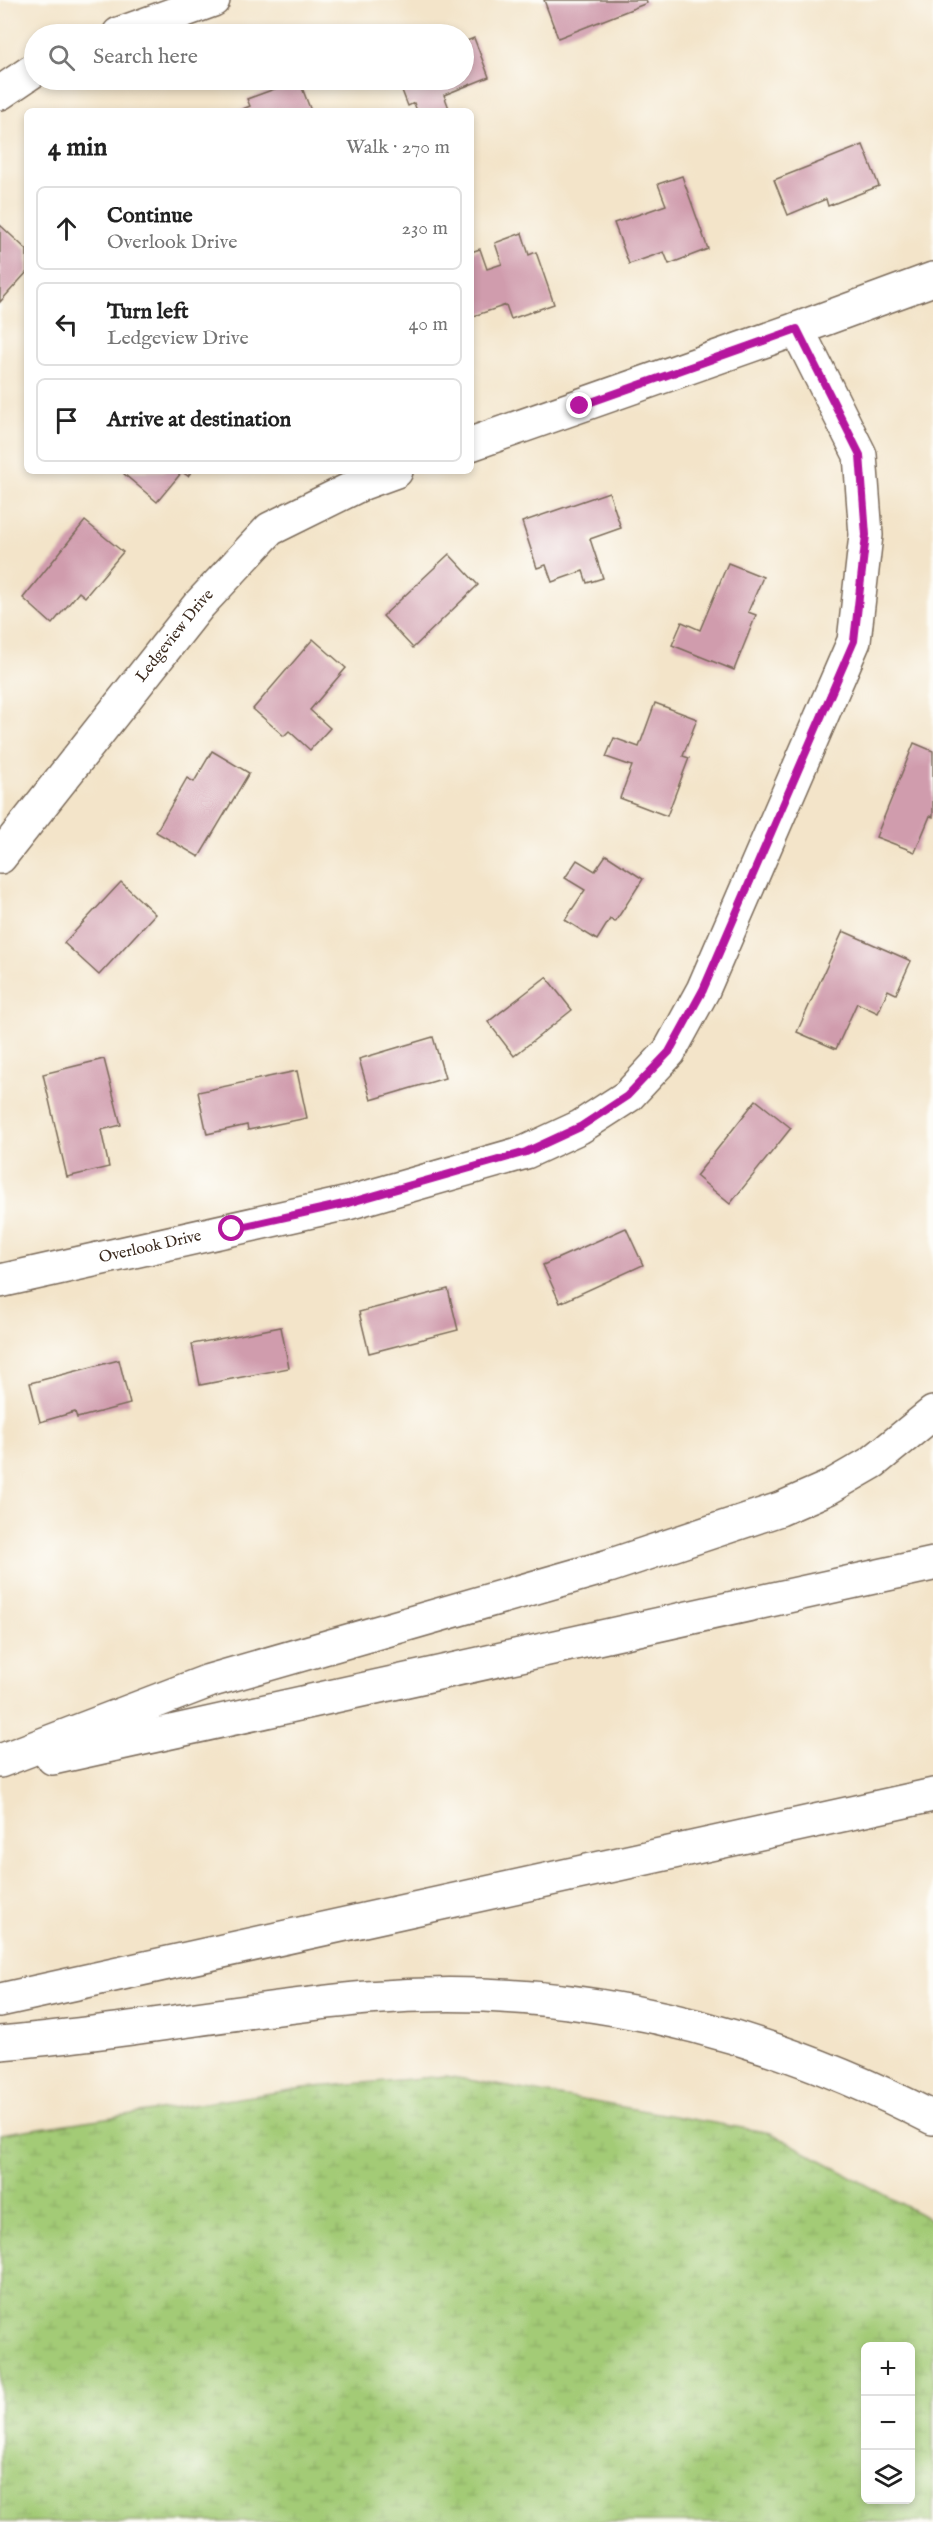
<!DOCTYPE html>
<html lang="en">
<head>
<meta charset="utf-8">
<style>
	body { margin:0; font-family:"IM FELL English",serif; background:#f2f2f2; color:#222 }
	.controls { position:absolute; right:18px; bottom:18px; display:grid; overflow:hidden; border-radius:9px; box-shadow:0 3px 9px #0003 }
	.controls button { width:54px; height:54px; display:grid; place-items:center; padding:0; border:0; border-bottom:2px solid #e0e0e0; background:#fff; color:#222; font:30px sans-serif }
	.stop { position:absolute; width:18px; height:18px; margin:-14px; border:4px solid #b5179e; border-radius:50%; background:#fff }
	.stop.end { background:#b5179e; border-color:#fff; box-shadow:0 2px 6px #0008 }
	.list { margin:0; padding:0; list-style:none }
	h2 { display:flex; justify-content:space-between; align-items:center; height:78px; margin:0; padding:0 24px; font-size:26px }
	h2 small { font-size:20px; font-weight:400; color:#767676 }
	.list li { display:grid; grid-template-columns:39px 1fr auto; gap:18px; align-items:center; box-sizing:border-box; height:84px; margin:0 12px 12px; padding:0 12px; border:2px solid #e0e0e0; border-radius:9px }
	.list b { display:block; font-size:22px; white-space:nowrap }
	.list p { margin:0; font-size:20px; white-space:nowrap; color:#767676 }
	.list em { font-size:20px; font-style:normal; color:#767676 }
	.icon { flex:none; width:33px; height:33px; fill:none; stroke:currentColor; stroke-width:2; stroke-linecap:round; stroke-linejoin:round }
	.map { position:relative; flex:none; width:933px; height:2522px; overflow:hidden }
	.search { position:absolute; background:#fff; box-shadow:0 3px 9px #0003; left:24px; top:24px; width:450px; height:66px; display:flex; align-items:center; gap:15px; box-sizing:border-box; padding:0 21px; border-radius:33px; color:#767676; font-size:22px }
	.panel { position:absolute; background:#fff; box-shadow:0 3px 9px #0003; left:24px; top:108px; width:450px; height:366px; border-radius:9px }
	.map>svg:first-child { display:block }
	.wetland { fill:url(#wetland-marsh); stroke:#6f7a4a; stroke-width:1.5; fill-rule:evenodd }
	.building { fill:#d09cad }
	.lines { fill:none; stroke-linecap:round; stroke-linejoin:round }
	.minor-casing { stroke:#7b6b5a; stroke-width:36 }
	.motorway-casing { stroke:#7b6b5a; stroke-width:36 }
	.minor { stroke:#fff; stroke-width:33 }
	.motorway { stroke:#fff; stroke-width:33 }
	.route { stroke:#b5179e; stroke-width:8 }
	.labels { text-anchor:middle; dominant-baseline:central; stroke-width:4.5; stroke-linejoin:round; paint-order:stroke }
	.street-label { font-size:16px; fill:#3b2a1e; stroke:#fdfcf7 }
</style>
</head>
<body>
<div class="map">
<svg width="933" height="2522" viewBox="0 0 933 2522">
	<defs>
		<pattern id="wetland-marsh" width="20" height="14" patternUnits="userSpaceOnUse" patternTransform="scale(1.5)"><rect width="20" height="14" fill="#a3cb76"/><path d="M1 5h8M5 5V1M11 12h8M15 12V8" fill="none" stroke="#8dae66"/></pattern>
	</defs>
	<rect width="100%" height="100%" fill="#fdfcf7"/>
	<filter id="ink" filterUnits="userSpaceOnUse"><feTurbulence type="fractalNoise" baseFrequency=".0167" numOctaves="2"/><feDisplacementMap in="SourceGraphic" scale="12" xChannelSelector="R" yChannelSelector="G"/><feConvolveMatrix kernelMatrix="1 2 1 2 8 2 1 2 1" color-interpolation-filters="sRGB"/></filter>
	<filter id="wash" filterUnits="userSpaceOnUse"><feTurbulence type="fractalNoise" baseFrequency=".008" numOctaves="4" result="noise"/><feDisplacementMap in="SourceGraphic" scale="24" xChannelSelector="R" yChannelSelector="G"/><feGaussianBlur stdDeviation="1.35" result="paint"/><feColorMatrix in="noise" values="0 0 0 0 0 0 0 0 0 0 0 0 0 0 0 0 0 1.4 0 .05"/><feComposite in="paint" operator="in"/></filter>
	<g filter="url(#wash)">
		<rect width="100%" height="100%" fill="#f3e4c9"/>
		<path class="wetland" d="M446,2076L771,2133L933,2221V2522H0V2134L304,2088ZM866,2346H910V2500H866Z"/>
		<g id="blocks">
			<g class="building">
				<polygon points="544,0 646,0 647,3 558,38"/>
				<polygon points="474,38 489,77 444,95 450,111 417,111 414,103 408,106 398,80 464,80 464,42"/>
				<polygon points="299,80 311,111 238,111 250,106 247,99"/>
				<polygon points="863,145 879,186 828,206 826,199 788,215 774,180"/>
				<polygon points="682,176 708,249 669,264 664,252 629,264 614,223 666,205 658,184"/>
				<polygon points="0,225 27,250 27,272 0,302"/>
				<polygon points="522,233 529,255 536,252 554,304 511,319 506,305 471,317 471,252 480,249 487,269 502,264 495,243"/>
				<polygon points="127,471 192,471 188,476 182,472 157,502 124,474"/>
				<polygon points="609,492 621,528 590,539 603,578 587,583 583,571 552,582 546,565 537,568 522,522"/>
				<polygon points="85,521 123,552 85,597 79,592 52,624 23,598"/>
				<polygon points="449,554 478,585 413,648 383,616"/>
				<polygon points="728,563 763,577 748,612 756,615 734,670 672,645 682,622 700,630"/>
				<polygon points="313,639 346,668 310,710 330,728 310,750 289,731 284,736 253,709"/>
				<polygon points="655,703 697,719 683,756 689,758 667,816 620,798 632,766 606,757 614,738 639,747"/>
				<polygon points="914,743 933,751 933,817 930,816 915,852 876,837"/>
				<polygon points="212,751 249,773 199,857 156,832 187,778 194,782"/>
				<polygon points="606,855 643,879 615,922 610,919 597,940 565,920 585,890 565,878 577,860 595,871"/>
				<polygon points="121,882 155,914 99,975 64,943"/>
				<polygon points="843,931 911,961 896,994 888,990 878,1013 857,1003 836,1049 797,1032"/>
				<polygon points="546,977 572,1010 514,1056 488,1022"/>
				<polygon points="433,1037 445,1078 371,1100 359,1059"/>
				<polygon points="104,1059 121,1125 101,1130 109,1167 67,1177 43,1074"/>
				<polygon points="297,1071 307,1118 248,1130 247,1125 207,1134 198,1092"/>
				<polygon points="756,1100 791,1128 730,1204 696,1176"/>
				<polygon points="626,1228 643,1265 560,1303 543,1265"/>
				<polygon points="448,1289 458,1330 369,1353 359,1312"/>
				<polygon points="281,1327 289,1368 200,1385 192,1344"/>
				<polygon points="119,1360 130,1404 77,1418 75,1412 40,1422 30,1383"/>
			</g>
		</g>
	</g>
	<g filter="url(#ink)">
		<use href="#blocks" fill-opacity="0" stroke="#7b6b5a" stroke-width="1.5"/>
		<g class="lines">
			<defs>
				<g id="minor">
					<polyline points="119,34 213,0"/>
					<polyline points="0,93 34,70"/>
					<polyline points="471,444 797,329 933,279"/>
					<path id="s1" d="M0,857L199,605L270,529L363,483L396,471"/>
					<path id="s2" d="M0,1281L348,1203L526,1152L580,1127L628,1096L669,1052L703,990L854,641L866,535L860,455L797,329"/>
				</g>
				<g id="motorway">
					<polyline points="53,1758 933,1564"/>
					<polyline points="0,1761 209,1681 609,1566 780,1509 828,1488 873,1462 933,1413"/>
					<polyline points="0,2000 933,1795"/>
					<path d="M0,2043C123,2033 244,2009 367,1998C566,1981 756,2027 933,2118"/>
				</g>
			</defs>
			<use href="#minor" class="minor-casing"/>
			<use href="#motorway" class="motorway-casing"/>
			<use href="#minor" class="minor"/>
			<use href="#motorway" class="motorway"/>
		</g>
	</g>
	<g class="lines" filter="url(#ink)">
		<polyline class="route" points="232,1229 348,1203 526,1152 580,1127 627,1096 669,1052 703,990 854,641 866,535 860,455 797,329 580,406"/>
	</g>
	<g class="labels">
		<g class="street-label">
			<text stroke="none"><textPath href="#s1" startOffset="282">Ledgeview Drive</textPath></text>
			<text stroke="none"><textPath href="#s2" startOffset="154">Overlook Drive</textPath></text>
		</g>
	</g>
</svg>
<div class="controls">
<button>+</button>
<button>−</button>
<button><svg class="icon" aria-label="layers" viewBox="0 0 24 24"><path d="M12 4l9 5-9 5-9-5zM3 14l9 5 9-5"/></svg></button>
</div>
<div class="stop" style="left:232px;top:1229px"></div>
<div class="stop end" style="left:580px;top:406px"></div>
<div class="search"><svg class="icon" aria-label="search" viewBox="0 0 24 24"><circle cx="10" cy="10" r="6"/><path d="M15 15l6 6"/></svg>Search here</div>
<section class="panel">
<h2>4 min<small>Walk · 270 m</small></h2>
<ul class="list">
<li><svg class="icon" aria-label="ahead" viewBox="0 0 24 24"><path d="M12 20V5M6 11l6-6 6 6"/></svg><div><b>Continue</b><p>Overlook Drive</p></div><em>230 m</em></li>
<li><svg class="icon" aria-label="left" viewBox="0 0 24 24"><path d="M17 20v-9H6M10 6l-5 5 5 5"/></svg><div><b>Turn left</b><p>Ledgeview Drive</p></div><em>40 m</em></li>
<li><svg class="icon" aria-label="arrive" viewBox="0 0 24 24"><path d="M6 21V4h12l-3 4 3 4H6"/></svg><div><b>Arrive at destination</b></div></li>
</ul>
</section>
</div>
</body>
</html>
